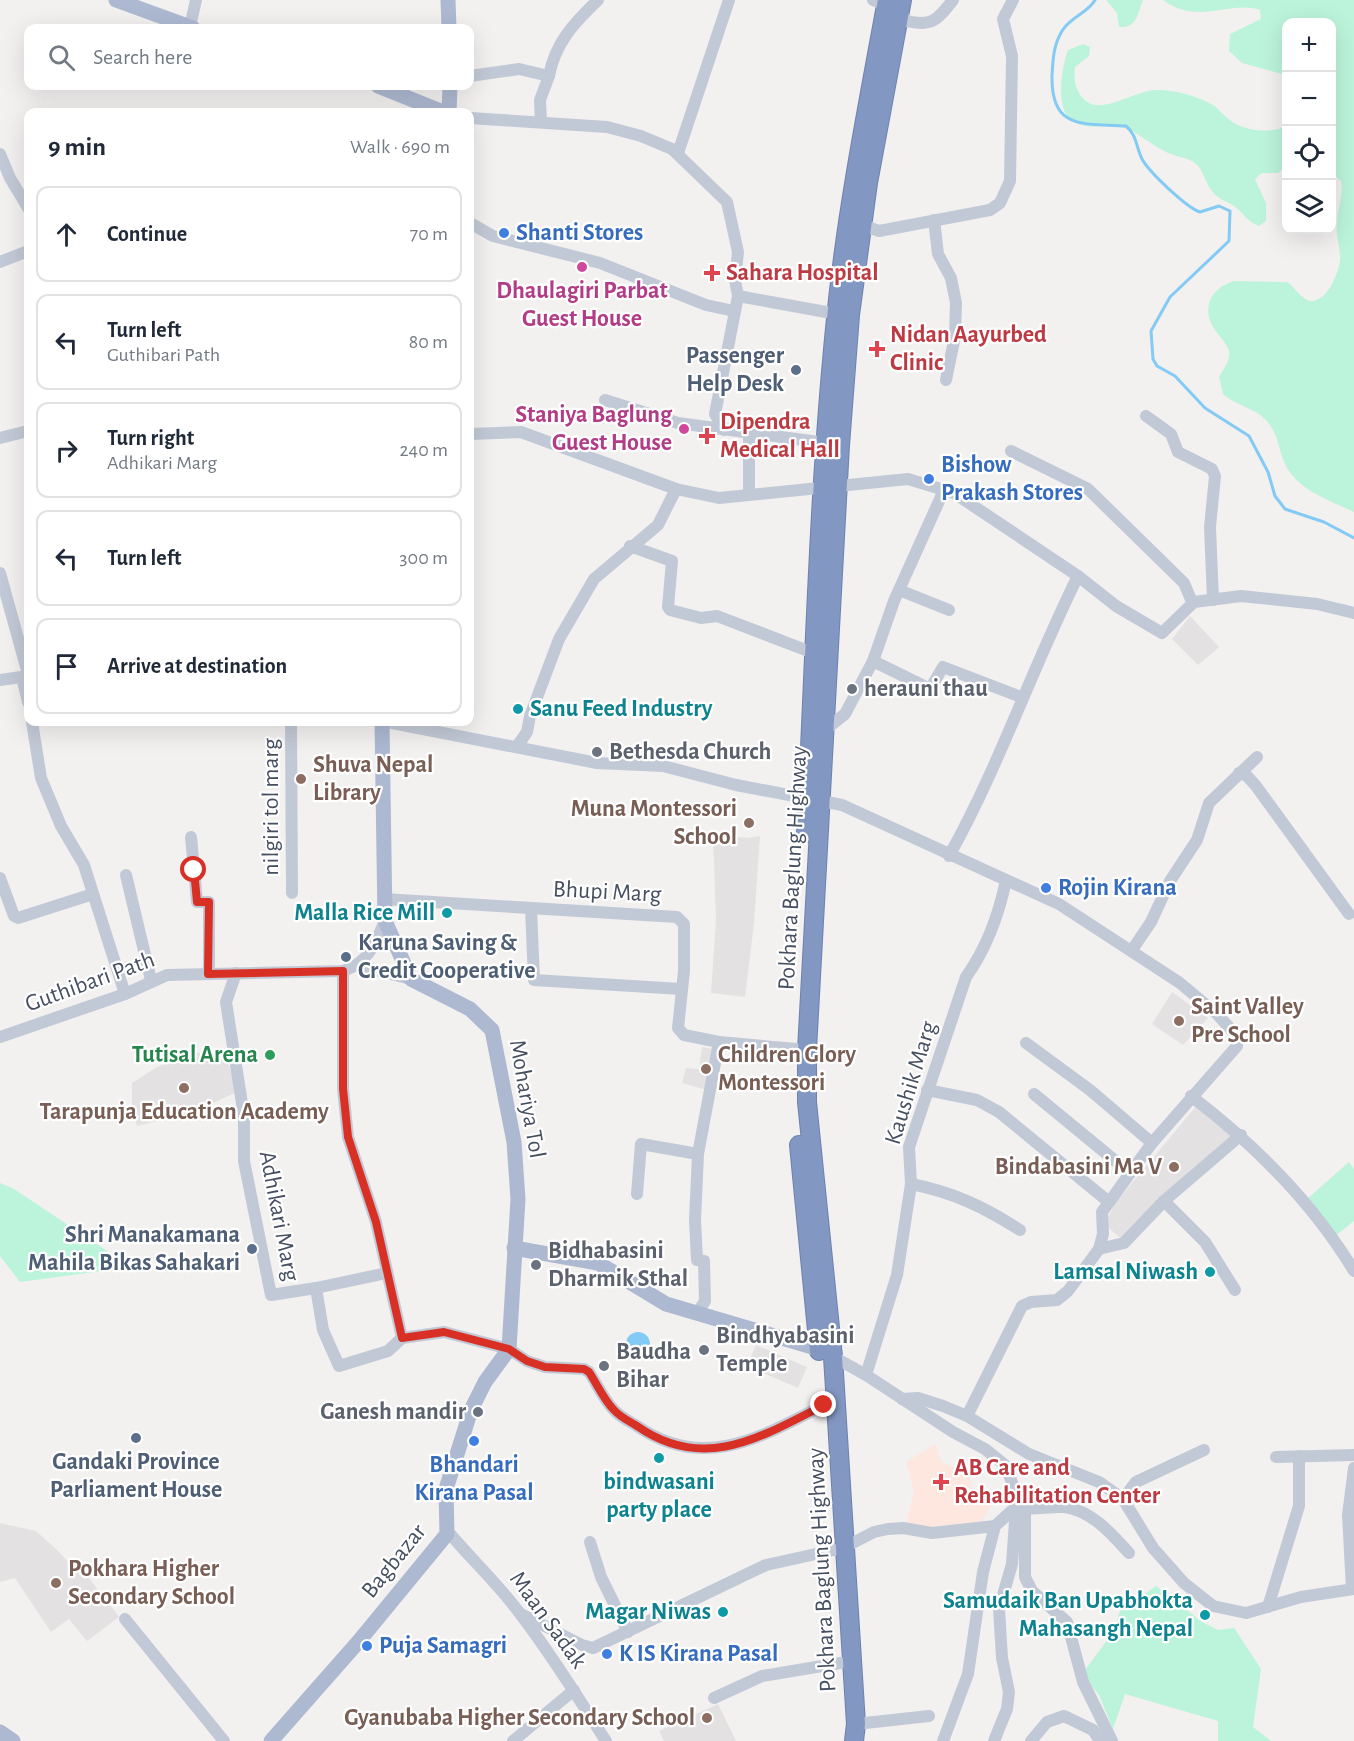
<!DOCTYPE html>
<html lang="en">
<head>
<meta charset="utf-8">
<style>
	body { margin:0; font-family:"Alegreya Sans",sans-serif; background:#f2f2f3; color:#1f2937 }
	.controls { position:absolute; right:18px; top:18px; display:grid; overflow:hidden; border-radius:12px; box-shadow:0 6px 24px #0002 }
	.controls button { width:54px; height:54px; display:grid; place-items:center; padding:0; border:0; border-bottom:2px solid #e0e1e3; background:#fff; color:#1f2937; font:30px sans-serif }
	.stop { position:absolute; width:18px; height:18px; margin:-14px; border:4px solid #d93025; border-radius:50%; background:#fff }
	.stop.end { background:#d93025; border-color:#fff; box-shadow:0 2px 6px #0008 }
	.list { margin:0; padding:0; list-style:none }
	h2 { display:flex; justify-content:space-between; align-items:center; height:78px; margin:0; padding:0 24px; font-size:26px }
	h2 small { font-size:20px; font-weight:400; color:#747a83 }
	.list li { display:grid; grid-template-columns:39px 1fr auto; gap:18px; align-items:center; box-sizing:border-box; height:96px; margin:0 12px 12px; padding:0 12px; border:2px solid #e0e1e3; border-radius:12px }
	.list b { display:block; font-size:22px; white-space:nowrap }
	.list p { margin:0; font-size:20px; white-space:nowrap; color:#747a83 }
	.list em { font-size:20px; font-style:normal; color:#747a83 }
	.icon { flex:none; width:33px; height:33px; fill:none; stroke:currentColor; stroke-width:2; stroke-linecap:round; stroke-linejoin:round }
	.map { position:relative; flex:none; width:1354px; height:1741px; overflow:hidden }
	.search { position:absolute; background:#fff; box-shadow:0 6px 24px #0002; left:24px; top:24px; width:450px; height:66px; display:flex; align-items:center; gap:15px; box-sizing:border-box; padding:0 21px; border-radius:12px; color:#747a83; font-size:22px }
	.panel { position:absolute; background:#fff; box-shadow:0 6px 24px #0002; left:24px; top:108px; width:450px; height:618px; border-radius:12px }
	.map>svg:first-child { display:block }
	.education { fill:#e4e1e2 }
	.medical { fill:#fde7df }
	.green { fill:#bbf4da }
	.water { fill:#83caf5 }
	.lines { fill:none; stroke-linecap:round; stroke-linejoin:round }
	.stream { stroke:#83caf5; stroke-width:3 }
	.highway-casing { stroke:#6e82af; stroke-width:20 }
	.minor { stroke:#c2c9d6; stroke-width:12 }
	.major { stroke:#adb9d1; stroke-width:15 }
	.highway { stroke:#8397c3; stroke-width:18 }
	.route { stroke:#d93025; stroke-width:8 }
	.shop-dot { fill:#3f7fe0; stroke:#fff; stroke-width:2 }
	.hotel-dot { fill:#d1479c; stroke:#fff; stroke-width:2 }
	.health-dot { fill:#e0444e; stroke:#fff; stroke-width:2 }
	.service-dot { fill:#5c6f8a; stroke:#fff; stroke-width:2 }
	.worship-dot { fill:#6b7280; stroke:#fff; stroke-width:2 }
	.culture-dot { fill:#0f9aa8; stroke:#fff; stroke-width:2 }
	.education-dot { fill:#8d6e63; stroke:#fff; stroke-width:2 }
	.leisure-dot { fill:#2e9e5b; stroke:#fff; stroke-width:2 }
	.labels { text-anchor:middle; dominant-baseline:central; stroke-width:4.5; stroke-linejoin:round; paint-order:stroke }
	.shop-label { font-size:24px; font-weight:bold; fill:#366cbe; stroke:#fff; text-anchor:start }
	.health-label { font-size:24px; font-weight:bold; fill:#be3a42; stroke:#fff; text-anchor:start }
	.hotel-label { font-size:24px; font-weight:bold; fill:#b23c85; stroke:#fff }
	.service-label { font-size:24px; font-weight:bold; fill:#4e5e75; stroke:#fff; text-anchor:end }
	.worship-label { font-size:24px; font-weight:bold; fill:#5b616d; stroke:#fff; text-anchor:start }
	.culture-label { font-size:24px; font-weight:bold; fill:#0d838f; stroke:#fff; text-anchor:end }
	.education-label { font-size:24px; font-weight:bold; fill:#785e54; stroke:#fff; text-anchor:start }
	.street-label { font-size:24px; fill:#464f60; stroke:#fff }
	.leisure-label { font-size:24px; font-weight:bold; fill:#27864d; stroke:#fff; text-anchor:end }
</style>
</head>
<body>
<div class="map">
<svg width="1354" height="1741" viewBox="0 0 1354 1741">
	<rect width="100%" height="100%" fill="#f3f0f0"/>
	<g class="education">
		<polygon points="1190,616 1219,647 1198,665 1172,639"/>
		<polygon points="713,834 747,838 760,836 754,923 745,997 711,993 716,921"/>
		<polygon points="1172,992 1208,1018 1183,1045 1152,1024"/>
		<polygon points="702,1047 714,1049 707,1090 682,1083 686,1068 699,1069"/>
		<polygon points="196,1053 225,1053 237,1092 193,1112 137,1126 132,1109 132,1083 157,1067"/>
		<polygon points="1198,1104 1236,1138 1123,1240 1104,1224 1116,1202"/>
		<polygon points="756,1345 807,1367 798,1388 747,1366"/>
		<polygon points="0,1523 36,1531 57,1550 84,1579 88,1577 119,1617 87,1641 69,1619 51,1632 15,1578 0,1582"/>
		<polygon points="718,1704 736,1741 664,1741 659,1731"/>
	</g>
	<polygon class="medical" points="936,1444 941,1462 970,1473 972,1497 994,1500 979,1526 936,1531 906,1523 914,1491 906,1462"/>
	<g class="green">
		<path d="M1106,0H1143C1137,14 1138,28 1119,27L1117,13Z"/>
		<path d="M1163,0H1354V512C1329,500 1296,490 1284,462C1278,447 1278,433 1266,420C1255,408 1236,406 1223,394L1219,377C1223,369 1231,361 1229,351C1226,342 1218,335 1213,327C1201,306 1213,287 1234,281L1287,282C1295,287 1302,301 1312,301C1328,300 1338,274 1340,261C1341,248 1335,236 1337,223C1338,208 1343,197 1341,181L1332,173V22H1286V75L1242,63L1229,51L1230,34L1261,19L1260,10C1228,0 1199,26 1163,0Z"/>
		<path d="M1083,44L1090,47L1089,56L1075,67C1073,81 1076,95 1089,103C1106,112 1135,91 1155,90C1172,89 1198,96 1213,105C1218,108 1221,113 1226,117C1243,132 1266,133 1286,127V166L1278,173H1262L1255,179L1266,203V221L1259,226C1247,222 1244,213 1234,206C1226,200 1218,200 1212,191C1204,181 1204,168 1192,161C1184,157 1174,156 1166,152C1151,145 1137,131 1121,127C1104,124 1081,132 1068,117C1056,103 1062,66 1068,50Z"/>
		<polygon points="1349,1162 1354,1169 1354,1221 1334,1237 1307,1199"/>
		<polygon points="0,1183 14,1189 131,1267 20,1282 0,1256"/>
		<polygon points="1156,1586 1202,1622 1218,1630 1234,1628 1261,1669 1253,1727 1271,1741 1218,1741 1218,1721 1125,1694 1113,1729 1099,1695 1082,1674 1114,1631 1120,1611"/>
	</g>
	<circle class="water" cx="638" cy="1344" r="12"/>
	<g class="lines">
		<path class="stream" d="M1095,0C1088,13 1070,17 1062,31C1053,46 1053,60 1052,76C1051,131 1084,123 1126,126C1137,135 1136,147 1142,159C1149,172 1187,208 1200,212L1219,206L1230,211L1229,241L1170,297L1151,331L1153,359L1157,366L1175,376L1205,408L1249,436L1268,472L1275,496L1285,509L1324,522L1354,538"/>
		<defs>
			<g id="highway">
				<path d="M806,833C815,656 819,476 838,299C849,199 869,99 887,0"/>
				<polyline points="799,1145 819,1351"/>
				<polyline points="854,1741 856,1724 833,1357 807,1102 807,1050 840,445 850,315 868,183 902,0"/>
			</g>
		</defs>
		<use href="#highway" class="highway-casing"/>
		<g class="minor">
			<path d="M873,0L900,11L906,21C933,27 937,20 953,0"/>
			<polyline points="190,27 196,0"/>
			<path d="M470,76L519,69L549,76C555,43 574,23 598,0"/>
			<polyline points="470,118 607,127 641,136 672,149 727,202 738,252 735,280 738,296 715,414 724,430"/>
			<polyline points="541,122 540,100 549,76"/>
			<polyline points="678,153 729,0"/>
			<polyline points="0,154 10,178 28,208"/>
			<polyline points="934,220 938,254 951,278 956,303 955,336 946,380"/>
			<polyline points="470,223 493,236 600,263 706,305 734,311"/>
			<polyline points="862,225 879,231 990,210 1000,203 1010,181 1012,56 1003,19 1013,0"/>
			<polyline points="0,262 28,251"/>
			<polyline points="738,296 837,314"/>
			<polyline points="605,400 678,423 833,444"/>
			<polyline points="1146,416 1171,434 1178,452 1212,469 1215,476 1210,527 1213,600"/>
			<polyline points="470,434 521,432 676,489 719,498 908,479 954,493 1078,576 1116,606 1162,633 1194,602 1241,596 1317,604 1354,613"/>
			<polyline points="749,434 749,494"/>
			<polyline points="0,438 28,431"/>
			<polyline points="1011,451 1088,489 1184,583 1192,602"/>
			<polyline points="630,546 672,561 668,607 670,610 701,618 717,616 816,654"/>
			<polyline points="0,573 28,674"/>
			<polyline points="899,590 949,610"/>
			<polyline points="873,661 894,601 944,490"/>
			<polyline points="22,677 28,702"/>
			<polyline points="0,680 28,676"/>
			<polyline points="32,722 41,778 61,826 84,865 125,994"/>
			<polyline points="291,722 292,893"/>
			<polyline points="387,722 597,763 663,766 736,785 842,805 1059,904 1180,983 1217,1014 1236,1035 1237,1046 1152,1143 1102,1212 1103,1234 1099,1249 1068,1291 1057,1300 1031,1302 1022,1306 967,1416"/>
			<polyline points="825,730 845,714 873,661 930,689 943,667 1021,697"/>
			<polyline points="518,745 527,732 530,716 559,639 594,579 658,525 676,489"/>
			<polyline points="1239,773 1247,776 1256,786 1349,914"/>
			<polyline points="191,837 197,902 209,902 209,974"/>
			<path d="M949,856C999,767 1032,668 1078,576"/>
			<polyline points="126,875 151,980"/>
			<polyline points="0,878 14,916 18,918 93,894"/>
			<polyline points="384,899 677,917 684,924 684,971 678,1028 684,1035 719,1042"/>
			<polyline points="531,908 534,980 681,989"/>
			<polyline points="1132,950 1151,922 1170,881 1197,840 1209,803 1257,757"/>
			<polyline points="359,966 411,979"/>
			<polyline points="236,973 226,1002 244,1116 244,1161 271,1295 316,1288 323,1330 339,1366 388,1351 402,1338 376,1222 348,1137 343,1089 343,971"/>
			<path d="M0,1037L125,994L167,975L343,971C368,963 375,944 385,921"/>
			<polyline points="1026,1043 1090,1090 1152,1143"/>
			<polyline points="927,1090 977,1100 999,1112 1109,1202"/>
			<polyline points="1034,1094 1130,1173"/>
			<path d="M1191,1096C1255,1145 1312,1201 1354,1271"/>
			<path d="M911,1184C953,1192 984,1207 1020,1230"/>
			<polyline points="637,1194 641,1144 698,1154 719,1042 796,1049"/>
			<polyline points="1099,1249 1124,1243 1164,1201"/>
			<polyline points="316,1288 387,1273"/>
			<polyline points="1235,1290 1205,1242 1164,1201 1241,1135"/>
			<polyline points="698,1312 705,1301 704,1261 697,1260 695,1220 698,1154"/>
			<path d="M402,1338L444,1332L509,1349L527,1361L545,1367L584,1369L589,1372C597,1384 604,1400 614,1410C620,1417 629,1421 637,1426C704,1472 761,1437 824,1405"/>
			<polyline points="830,1355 866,1375 953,1432 985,1449 1006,1466 1015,1491 1016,1507 1012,1564 999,1609 1002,1658 1009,1692 1007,1709 994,1741"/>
			<path d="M866,1375L897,1275L911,1184L909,1147L966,977C986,949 999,914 1006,880"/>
			<polyline points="902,1399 918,1398 943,1406 967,1416 1029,1454 1099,1482 1123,1499 1153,1548 1184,1583 1213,1606 1246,1613 1301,1597 1354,1589"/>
			<polyline points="1276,1457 1354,1455"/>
			<polyline points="1123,1499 1136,1482 1204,1450"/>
			<polyline points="1025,1510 1025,1577 1032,1591 1067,1622 1083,1682 1112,1741"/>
			<path d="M447,1534L451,1535C474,1562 500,1586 521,1615C552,1655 578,1698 606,1741"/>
			<polyline points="590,1542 601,1577 628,1632"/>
			<polyline points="843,1548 874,1532 888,1529 903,1528 932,1533 995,1526"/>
			<polyline points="1352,1589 1348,1515 1354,1468"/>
			<polyline points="1268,1607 1299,1506 1299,1456"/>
			<polyline points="521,1614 582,1645 593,1648 766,1565 834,1550"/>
			<polyline points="125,1619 224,1741"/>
			<polyline points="714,1698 762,1676 840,1663"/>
			<polyline points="856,1724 929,1716"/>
			<polyline points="513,1741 574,1690"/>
			<path d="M943,1741L968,1674L983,1572L995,1526L1016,1507C1032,1511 1048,1506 1064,1507C1091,1510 1112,1534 1129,1553"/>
			<polyline points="1031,1741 1047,1722 1064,1716 1093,1730 1100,1741"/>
		</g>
		<g class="major">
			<polyline points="116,0 193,28"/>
			<polyline points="448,0 449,28"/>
			<polyline points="378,86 443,112"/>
			<polyline points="449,112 450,86"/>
			<polyline points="514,1248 598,1263 666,1304 819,1349"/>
			<polyline points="0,1732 13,1741"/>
			<polyline points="271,1741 359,1641 447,1534 446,1489 471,1410 485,1382 509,1349 518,1199 514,1142 492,1030 470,1009 411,979 385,921 382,722"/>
		</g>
		<use href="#highway" class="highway"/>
	</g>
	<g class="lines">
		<path class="route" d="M194,870L197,902H209L208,974L343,971V1089L348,1137L376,1222L402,1338L444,1332L509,1349L527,1361L545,1367L584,1369L589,1372C597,1384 604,1400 614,1410C620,1417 629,1421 637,1426C704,1473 761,1437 824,1405"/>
	</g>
	<g class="shop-dot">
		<circle cx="504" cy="233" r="6"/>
		<circle cx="929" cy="479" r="6"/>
		<circle cx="1046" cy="888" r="6"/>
		<circle cx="474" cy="1441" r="6"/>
		<circle cx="367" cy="1646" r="6"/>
		<circle cx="607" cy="1654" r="6"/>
	</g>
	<g class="hotel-dot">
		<circle cx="582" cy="267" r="6"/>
		<circle cx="684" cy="429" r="6"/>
	</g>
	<g class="health-dot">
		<path d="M709 264h6v6h6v6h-6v6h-6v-6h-6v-6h6z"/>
		<path d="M874 340h6v6h6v6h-6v6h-6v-6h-6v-6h6z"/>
		<path d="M704 427h6v6h6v6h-6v6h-6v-6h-6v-6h6z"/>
		<path d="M938 1473h6v6h6v6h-6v6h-6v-6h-6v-6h6z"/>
	</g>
	<g class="service-dot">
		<circle cx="796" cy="370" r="6"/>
		<circle cx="346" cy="957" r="6"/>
		<circle cx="252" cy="1249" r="6"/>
		<circle cx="136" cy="1438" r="6"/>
	</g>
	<g class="worship-dot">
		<circle cx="852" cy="689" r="6"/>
		<circle cx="597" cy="752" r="6"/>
		<circle cx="536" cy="1265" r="6"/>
		<circle cx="704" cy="1350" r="6"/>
		<circle cx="604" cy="1366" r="6"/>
		<circle cx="478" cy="1412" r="6"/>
	</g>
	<g class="culture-dot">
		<circle cx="518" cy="709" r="6"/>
		<circle cx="447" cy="913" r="6"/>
		<circle cx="1210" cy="1272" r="6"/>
		<circle cx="659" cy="1458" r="6"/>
		<circle cx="723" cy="1612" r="6"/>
		<circle cx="1205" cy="1615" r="6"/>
	</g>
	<g class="education-dot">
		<circle cx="301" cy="779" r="6"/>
		<circle cx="749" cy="823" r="6"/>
		<circle cx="1179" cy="1021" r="6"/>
		<circle cx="706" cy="1069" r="6"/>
		<circle cx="184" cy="1088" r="6"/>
		<circle cx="1174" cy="1167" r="6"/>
		<circle cx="56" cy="1583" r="6"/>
		<circle cx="707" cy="1718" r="6"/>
	</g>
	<circle class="leisure-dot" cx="270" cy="1055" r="6"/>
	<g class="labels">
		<g class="shop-label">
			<text x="516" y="233">Shanti Stores</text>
			<text x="941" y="465">Bishow<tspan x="941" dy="28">Prakash Stores</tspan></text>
			<text x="1058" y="888">Rojin Kirana</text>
			<text x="474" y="1465" text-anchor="middle">Bhandari<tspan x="474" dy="28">Kirana Pasal</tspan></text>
			<text x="379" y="1646">Puja Samagri</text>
			<text x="619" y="1654">K IS Kirana Pasal</text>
		</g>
		<g class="health-label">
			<text x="726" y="273">Sahara Hospital</text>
			<text x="890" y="335">Nidan Aayurbed<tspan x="890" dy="28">Clinic</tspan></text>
			<text x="720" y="422">Dipendra<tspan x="720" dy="28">Medical Hall</tspan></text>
			<text x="954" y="1468">AB Care and<tspan x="954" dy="28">Rehabilitation Center</tspan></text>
		</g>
		<g class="hotel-label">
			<text x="582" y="291">Dhaulagiri Parbat<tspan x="582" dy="28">Guest House</tspan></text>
			<text x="672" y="415" text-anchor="end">Staniya Baglung<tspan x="672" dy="28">Guest House</tspan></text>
		</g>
		<g class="service-label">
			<text x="784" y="356">Passenger<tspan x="784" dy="28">Help Desk</tspan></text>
			<text x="358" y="943" text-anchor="start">Karuna Saving &amp;<tspan x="358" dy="28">Credit Cooperative</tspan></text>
			<text x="240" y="1235">Shri Manakamana<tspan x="240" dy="28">Mahila Bikas Sahakari</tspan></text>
			<text x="136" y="1462" text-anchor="middle">Gandaki Province<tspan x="136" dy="28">Parliament House</tspan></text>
		</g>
		<g class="worship-label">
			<text x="864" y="689">herauni thau</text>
			<text x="609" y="752">Bethesda Church</text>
			<text x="548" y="1251">Bidhabasini<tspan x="548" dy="28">Dharmik Sthal</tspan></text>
			<text x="716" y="1336">Bindhyabasini<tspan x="716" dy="28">Temple</tspan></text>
			<text x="616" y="1352">Baudha<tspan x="616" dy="28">Bihar</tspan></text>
			<text x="466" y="1412" text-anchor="end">Ganesh mandir</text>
		</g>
		<g class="culture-label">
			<text x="530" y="709" text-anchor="start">Sanu Feed Industry</text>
			<text x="435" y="913">Malla Rice Mill</text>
			<text x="1198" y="1272">Lamsal Niwash</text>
			<text x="659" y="1482" text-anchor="middle">bindwasani<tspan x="659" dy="28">party place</tspan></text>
			<text x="1193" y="1601">Samudaik Ban Upabhokta<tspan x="1193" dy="28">Mahasangh Nepal</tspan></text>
			<text x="711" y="1612">Magar Niwas</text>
		</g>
		<g class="education-label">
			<text x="313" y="765">Shuva Nepal<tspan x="313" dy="28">Library</tspan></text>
			<text x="737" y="809" text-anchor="end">Muna Montessori<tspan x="737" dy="28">School</tspan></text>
			<text x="1191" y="1007">Saint Valley<tspan x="1191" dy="28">Pre School</tspan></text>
			<text x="718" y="1055">Children Glory<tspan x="718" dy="28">Montessori</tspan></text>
			<text x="184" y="1112" text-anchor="middle">Tarapunja Education Academy</text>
			<text x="1162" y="1167" text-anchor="end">Bindabasini Ma V</text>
			<text x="68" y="1569">Pokhara Higher<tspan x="68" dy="28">Secondary School</tspan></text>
			<text x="695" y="1718" text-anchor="end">Gyanubaba Higher Secondary School</text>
		</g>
		<g class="street-label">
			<text transform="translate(271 807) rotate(-90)">nilgiri tol marg</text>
			<text transform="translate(793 868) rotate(-87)">Pokhara Baglung Highway</text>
			<text transform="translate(607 892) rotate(3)">Bhupi Marg</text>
			<text transform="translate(90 982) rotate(-20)">Guthibari Path</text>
			<text transform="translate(911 1083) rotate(-73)">Kaushik Marg</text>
			<text transform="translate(527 1099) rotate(80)">Mohariya Tol</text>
			<text transform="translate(279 1216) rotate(79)">Adhikari Marg</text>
			<text transform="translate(394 1561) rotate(-51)">Bagbazar</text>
			<text transform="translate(822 1570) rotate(-93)">Pokhara Baglung Highway</text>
			<text transform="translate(548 1620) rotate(54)">Maan Sadak</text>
		</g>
		<g class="leisure-label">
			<text x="258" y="1055">Tutisal Arena</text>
		</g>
	</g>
</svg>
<div class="controls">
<button>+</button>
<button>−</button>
<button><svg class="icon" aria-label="locate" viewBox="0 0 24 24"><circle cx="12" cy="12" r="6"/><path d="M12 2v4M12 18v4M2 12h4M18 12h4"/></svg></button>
<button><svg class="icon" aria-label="layers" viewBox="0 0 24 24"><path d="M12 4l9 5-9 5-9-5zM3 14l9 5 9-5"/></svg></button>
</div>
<div class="stop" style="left:194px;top:870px"></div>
<div class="stop end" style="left:824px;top:1405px"></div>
<div class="search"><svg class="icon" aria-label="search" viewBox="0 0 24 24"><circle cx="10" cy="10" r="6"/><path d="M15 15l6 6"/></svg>Search here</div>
<section class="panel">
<h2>9 min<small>Walk · 690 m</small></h2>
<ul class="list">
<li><svg class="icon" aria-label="ahead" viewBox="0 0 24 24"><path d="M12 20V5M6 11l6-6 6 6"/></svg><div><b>Continue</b></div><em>70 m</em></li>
<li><svg class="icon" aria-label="left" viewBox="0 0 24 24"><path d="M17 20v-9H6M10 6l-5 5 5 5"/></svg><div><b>Turn left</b><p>Guthibari Path</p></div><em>80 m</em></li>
<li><svg class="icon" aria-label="right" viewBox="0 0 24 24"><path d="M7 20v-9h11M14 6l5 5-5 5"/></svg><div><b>Turn right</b><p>Adhikari Marg</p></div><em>240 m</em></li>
<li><svg class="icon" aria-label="left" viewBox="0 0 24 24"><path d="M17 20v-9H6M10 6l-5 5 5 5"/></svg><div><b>Turn left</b></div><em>300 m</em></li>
<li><svg class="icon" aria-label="arrive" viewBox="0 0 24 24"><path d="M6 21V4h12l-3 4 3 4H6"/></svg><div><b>Arrive at destination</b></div></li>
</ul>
</section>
</div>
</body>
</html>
